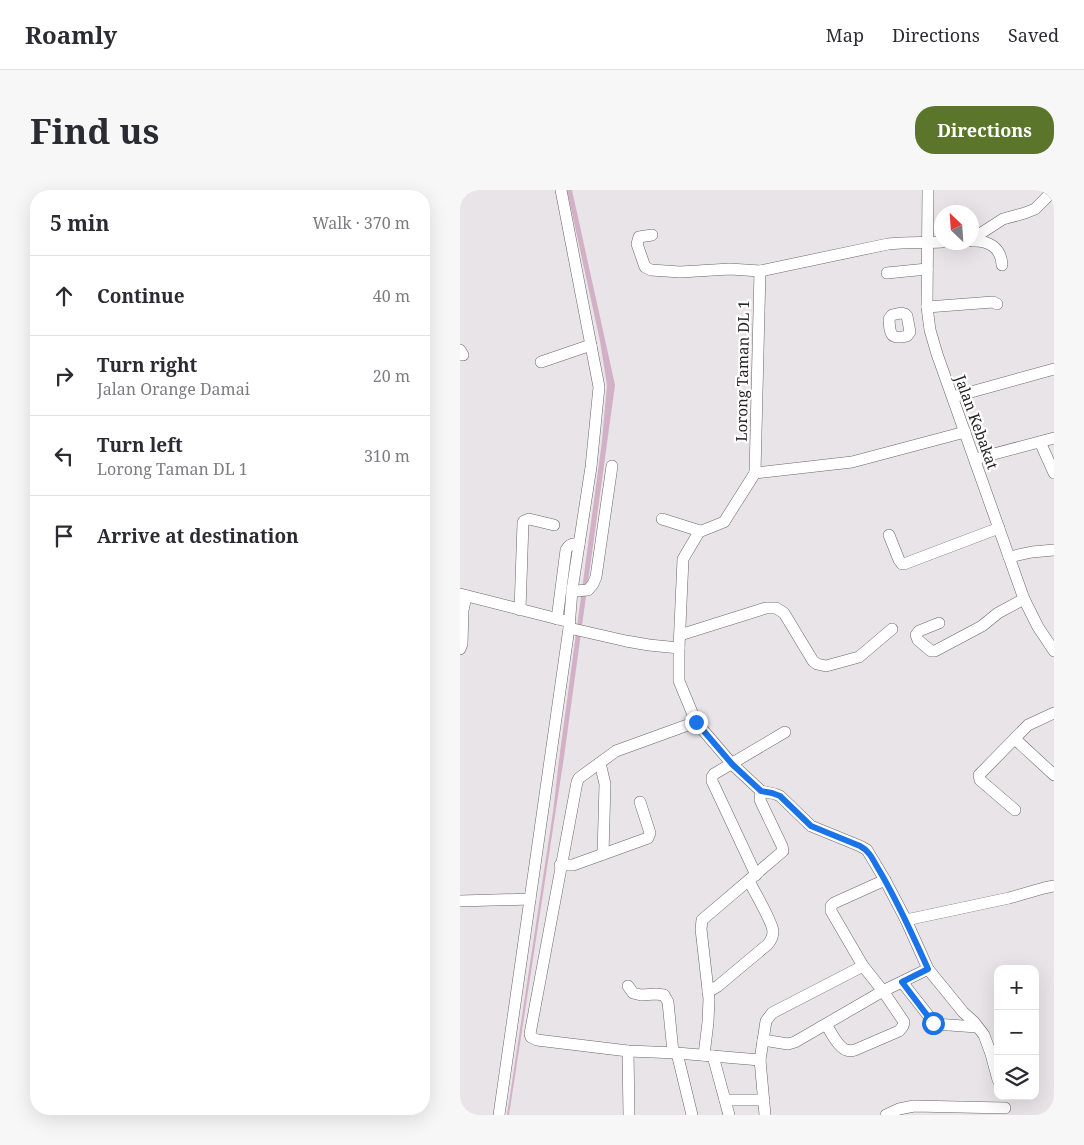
<!DOCTYPE html>
<html lang="en">
<head>
<meta charset="utf-8">
<style>
	body { margin:0; font-family:"Noto Serif",serif; background:#f7f7f7; color:#2b2b33 }
	.controls { position:absolute; right:15px; bottom:15px; display:grid; overflow:hidden; border-radius:10px; box-shadow:0 5px 20px #0002 }
	.controls button { width:45px; height:45px; display:grid; place-items:center; padding:0; border:0; border-bottom:1px solid #e1e1e2; background:#fff; color:#2b2b33; font:25px sans-serif }
	.compass { position:absolute; left:474px; top:15px; width:45px; height:45px; border-radius:50%; background:#fff; box-shadow:0 5px 20px #0002; rotate:335deg }
	.stop { position:absolute; width:15px; height:15px; margin:-11px; border:4px solid #1a73e8; border-radius:50%; background:#fff }
	.stop.end { background:#1a73e8; border-color:#fff; box-shadow:0 1px 5px #0008 }
	.list { margin:0; padding:0; list-style:none }
	h2 { display:flex; justify-content:space-between; align-items:center; height:65px; margin:0; padding:0 20px; font-size:21px }
	h2 small { font-size:16px; font-weight:400; color:#7c7c81 }
	.list li { display:grid; grid-template-columns:32px 1fr auto; gap:15px; align-items:center; box-sizing:border-box; height:80px; padding:0 20px; border-top:1px solid #e1e1e2 }
	.list b { display:block; font-size:19px; white-space:nowrap }
	.list p { margin:0; font-size:16px; white-space:nowrap; color:#7c7c81 }
	.list em { font-size:16px; font-style:normal; color:#7c7c81 }
	.icon { flex:none; width:28px; height:28px; fill:none; stroke:currentColor; stroke-width:2; stroke-linecap:round; stroke-linejoin:round }
	.map { position:relative; flex:none; width:594px; height:925px; overflow:hidden; border-radius:20px }
	header { display:flex; align-items:center; gap:30px; box-sizing:border-box; height:70px; padding:0 25px; background:#fff; border-bottom:1px solid #e1e1e2 }
	header strong { font-size:24px }
	nav { display:flex; gap:28px; margin-inline-start:auto; font-size:18px }
	.intro { display:flex; align-items:center; justify-content:space-between; box-sizing:border-box; height:120px; padding:0 30px }
	h1 { margin:0; font-size:35px }
	.button { padding:12px 22px; border-radius:20px; background:#5b762a; color:#fff; font-size:18px; font-weight:700 }
	main { display:flex; gap:30px; padding:0 30px }
	aside { flex:1; background:#fff; border-radius:20px; box-shadow:0 5px 20px #0002 }
	.map>svg:first-child { display:block }
	.water { fill:#d2b1c6 }
	.lines { fill:none; stroke-linecap:round; stroke-linejoin:round }
	.minor-casing { stroke:#6a6669; stroke-width:12 }
	.minor { stroke:#fff; stroke-width:11 }
	.route { stroke:#1a73e8; stroke-width:6 }
	.labels { text-anchor:middle; dominant-baseline:central; stroke-width:4.5; stroke-linejoin:round; paint-order:stroke }
	.street-label { font-size:15px; fill:#262425; stroke:#fff }
</style>
</head>
<body>
<header>
<strong>Roamly</strong>
<nav><a>Map</a><a>Directions</a><a>Saved</a></nav>
</header>
<div class="intro"><h1>Find us</h1><a class="button">Directions</a></div>
<main>
<aside>
<h2>5 min<small>Walk · 370 m</small></h2>
<ul class="list">
<li><svg class="icon" aria-label="ahead" viewBox="0 0 24 24"><path d="M12 20V5M6 11l6-6 6 6"/></svg><div><b>Continue</b></div><em>40 m</em></li>
<li><svg class="icon" aria-label="right" viewBox="0 0 24 24"><path d="M7 20v-9h11M14 6l5 5-5 5"/></svg><div><b>Turn right</b><p>Jalan Orange Damai</p></div><em>20 m</em></li>
<li><svg class="icon" aria-label="left" viewBox="0 0 24 24"><path d="M17 20v-9H6M10 6l-5 5 5 5"/></svg><div><b>Turn left</b><p>Lorong Taman DL 1</p></div><em>310 m</em></li>
<li><svg class="icon" aria-label="arrive" viewBox="0 0 24 24"><path d="M6 21V4h12l-3 4 3 4H6"/></svg><div><b>Arrive at destination</b></div></li>
</ul>
</aside>
<div class="map">
<svg width="594" height="925" viewBox="0 0 594 925">
	<rect width="100%" height="100%" fill="#e9e4e7"/>
	<polygon class="water" points="107,0 112,0 155,195 104,567 49,925 47,925 93,622 99,570 142,251 147,195 140,151"/>
	<g class="lines">
		<defs>
			<g id="minor">
				<polyline points="468,0 467,117 470,140 477,164 564,409 578,437 594,461"/>
				<path d="M192,45L179,47L177,54L185,77L191,80L220,82L270,79L300,81L428,54C446,52 464,53 482,52"/>
				<polyline points="512,49 543,29 565,23 575,19 594,0"/>
				<path d="M512,51C528,50 541,57 542,75"/>
				<polyline points="427,83 467,79"/>
				<polyline points="467,117 533,112 537,114"/>
				<path d="M441,123L445,124L447,126L450,142L447,146C430,150 430,144 429,129L432,125Z"/>
				<polyline points="0,160 3,165"/>
				<polyline points="81,172 131,155"/>
				<polyline points="493,207 594,179"/>
				<polyline points="505,242 392,272 295,283 264,332 239,342 223,369 219,458 219,491 236,532 272,574 301,601 315,604 320,606 351,636 400,656 407,660 425,690 446,730 468,779 503,822 514,832 524,845 531,864 538,890"/>
				<polyline points="580,252 594,283"/>
				<polyline points="515,269 594,248"/>
				<polyline points="295,283 300,81"/>
				<polyline points="202,329 240,341"/>
				<polyline points="429,345 439,370 442,374 444,374 539,338"/>
				<polyline points="549,367 572,362 594,360"/>
				<polyline points="112,400 115,401 128,400 133,394 136,387 152,276"/>
				<polyline points="0,404 110,432"/>
				<polyline points="60,420 63,333 64,331 69,329 94,335"/>
				<path d="M97,429L106,360C109,354 113,353 119,354"/>
				<polyline points="479,433 459,441 456,445 458,450 471,461 475,461 522,436 538,423 564,409"/>
				<polyline points="109,438 166,451 189,455 219,458"/>
				<polyline points="220,445 306,418 316,418 324,423 353,471 357,474 366,476 399,467 432,439"/>
				<polyline points="0,459 2,454 3,420 6,406"/>
				<polyline points="236,532 156,561 119,588 117,592 70,844 71,847 77,850 168,861 217,863 300,870"/>
				<polyline points="555,549 594,585"/>
				<polyline points="140,573 145,594 143,664"/>
				<polyline points="555,620 520,590 519,585 568,535 594,523"/>
				<polyline points="100,675 113,675 188,648 190,643 180,612"/>
				<polyline points="296,685 252,591 252,587 254,584 325,542"/>
				<polyline points="0,711 70,709"/>
				<polyline points="446,730 549,708 584,698 594,696"/>
				<polyline points="403,776 371,721 371,716 374,713 425,690"/>
				<polyline points="442,792 475,834 517,837"/>
				<polyline points="168,796 173,803 181,805 196,804 204,805 208,812 213,862"/>
				<path d="M248,802L258,796L307,755C311,751 313,747 313,741C312,731 294,701 289,691"/>
				<path d="M303,850L328,854L335,852L423,801L444,832L443,836L439,841L395,860C392,861 389,861 386,860C378,857 370,841 366,834"/>
				<polyline points="168,861 169,925"/>
				<polyline points="217,863 232,925"/>
				<polyline points="244,865 248,832 249,809 241,739 242,730 323,661 322,656 300,610 301,601"/>
				<polyline points="253,866 269,925"/>
				<polyline points="265,910 304,910"/>
				<polyline points="39,925 109,438 112,400 131,277 139,197 101,0"/>
				<polyline points="305,925 300,870 306,831 312,823 403,776 423,801 468,779"/>
				<polyline points="426,925 439,919 454,916 545,918"/>
			</g>
		</defs>
		<use href="#minor" class="minor-casing"/>
		<use href="#minor" class="minor"/>
	</g>
	<g class="lines">
		<path class="route" d="M236,532L272,574L301,601L312,603L320,606L351,636L400,656C410,661 414,672 419,680C438,712 453,746 468,779L442,792L473,833"/>
	</g>
	<g class="labels">
		<g class="street-label">
			<text transform="translate(282 181) rotate(-89)">Lorong Taman DL 1</text>
			<text transform="translate(517 232) rotate(70)">Jalan Kebakat</text>
		</g>
	</g>
</svg>
<div class="controls">
<button>+</button>
<button>−</button>
<button><svg class="icon" aria-label="layers" viewBox="0 0 24 24"><path d="M12 4l9 5-9 5-9-5zM3 14l9 5 9-5"/></svg></button>
</div>
<svg class="compass" viewBox="-18 -18 36 36"><path d="M0-13l5 13h-10z" fill="#e53935"/><path d="M0 13l5-13h-10z" fill="#7c7c81"/></svg>
<div class="stop" style="left:473px;top:833px"></div>
<div class="stop end" style="left:236px;top:532px"></div>
</div>
</main>
</body>
</html>
